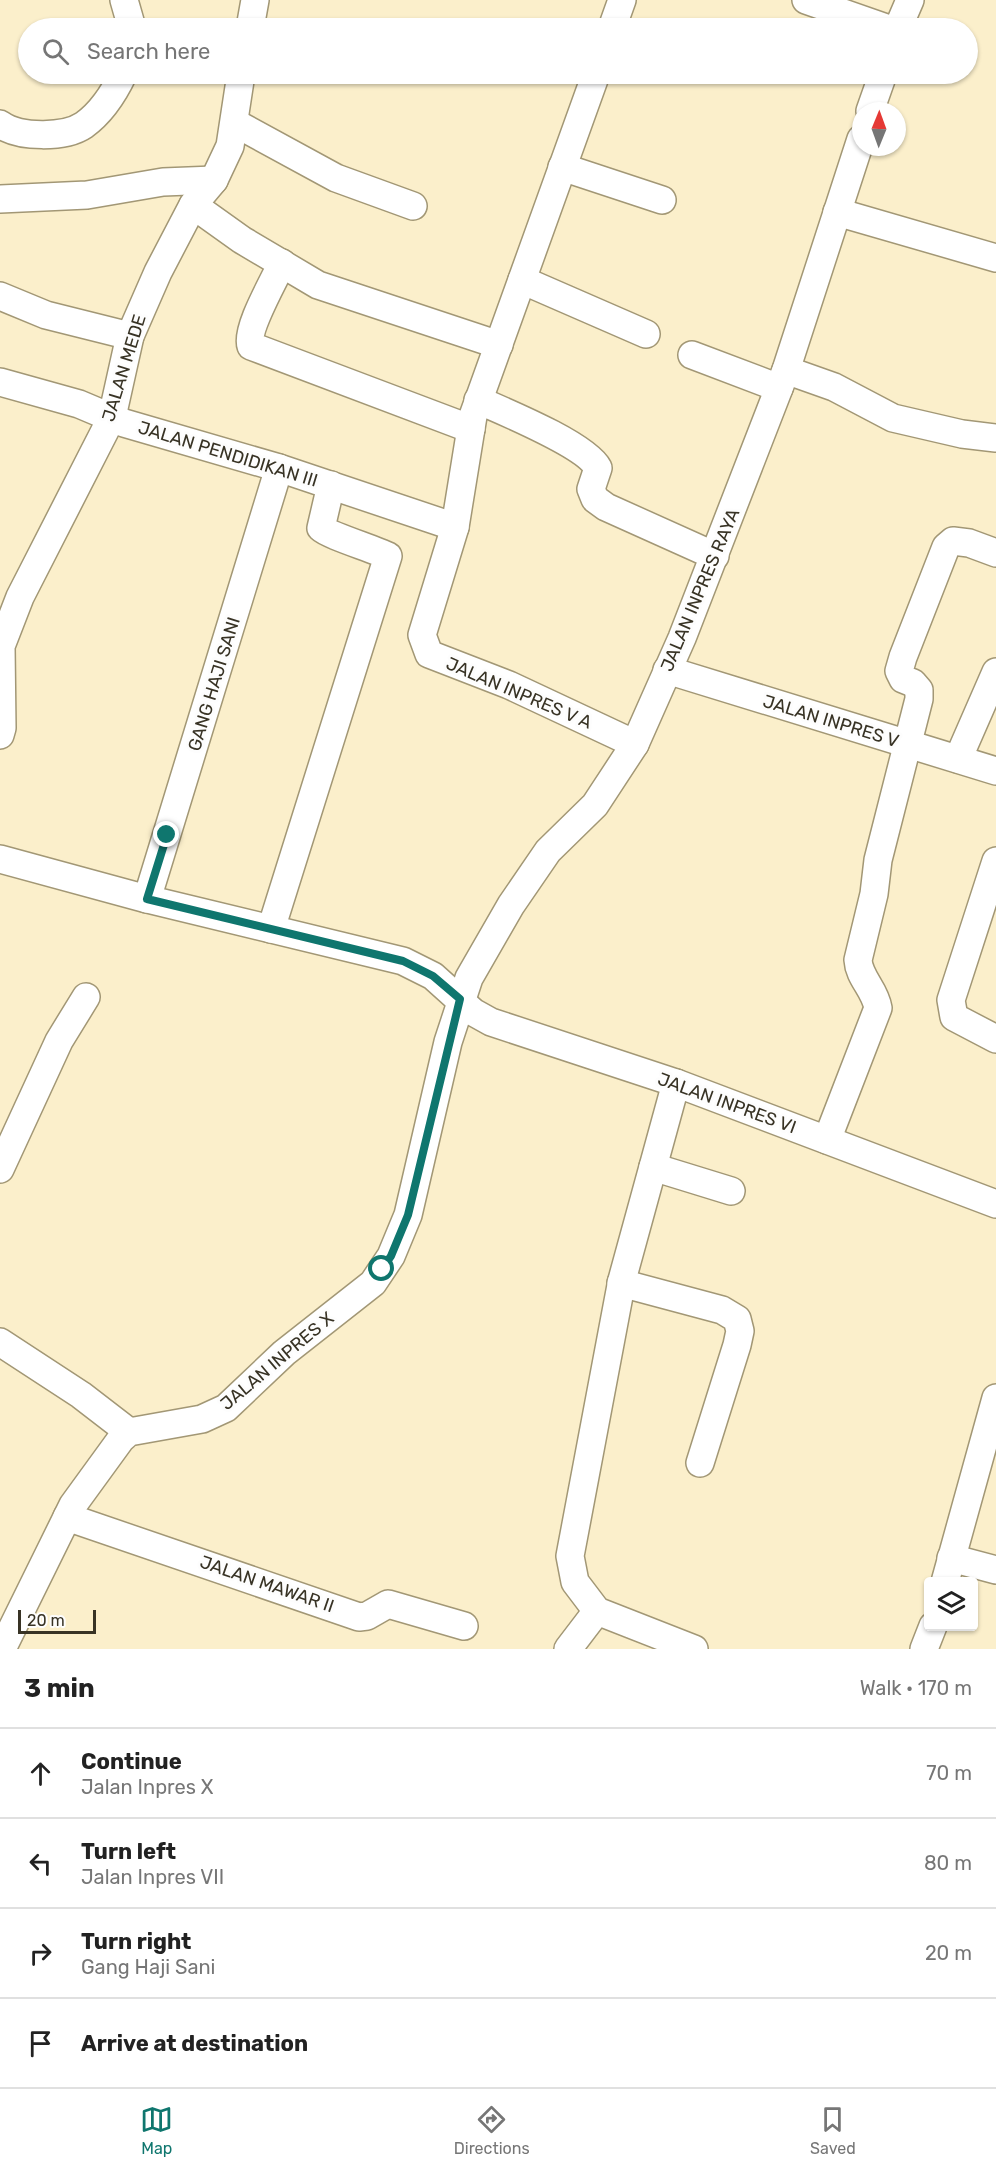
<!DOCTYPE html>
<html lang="en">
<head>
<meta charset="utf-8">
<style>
	body { margin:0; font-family:Rubik,sans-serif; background:#f2f2f2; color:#222 }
	.controls { position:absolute; right:18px; bottom:18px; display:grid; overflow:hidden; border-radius:6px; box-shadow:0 2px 4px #0004 }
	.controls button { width:54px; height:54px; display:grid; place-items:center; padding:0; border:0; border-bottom:2px solid #e0e0e0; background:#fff; color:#222; font:30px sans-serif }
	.compass { position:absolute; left:852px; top:102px; width:54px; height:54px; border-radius:50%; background:#fff; box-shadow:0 2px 4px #0004; rotate:1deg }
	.scale { position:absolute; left:18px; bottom:15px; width:78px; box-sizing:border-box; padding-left:6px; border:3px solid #383325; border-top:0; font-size:16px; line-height:21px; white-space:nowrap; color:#383325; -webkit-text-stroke:4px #fdfdfd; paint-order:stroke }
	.stop { position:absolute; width:18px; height:18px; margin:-14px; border:4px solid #0f766e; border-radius:50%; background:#fff }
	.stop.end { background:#0f766e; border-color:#fff; box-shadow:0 2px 6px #0008 }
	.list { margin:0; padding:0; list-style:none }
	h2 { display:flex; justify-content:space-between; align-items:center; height:78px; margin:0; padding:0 24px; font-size:26px }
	h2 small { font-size:20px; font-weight:400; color:#767676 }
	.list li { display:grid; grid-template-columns:39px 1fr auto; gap:18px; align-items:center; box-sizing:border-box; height:90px; padding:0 24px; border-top:2px solid #e0e0e0 }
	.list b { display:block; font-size:22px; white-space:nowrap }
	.list p { margin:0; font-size:20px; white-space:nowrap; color:#767676 }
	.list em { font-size:20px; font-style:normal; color:#767676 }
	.icon { flex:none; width:33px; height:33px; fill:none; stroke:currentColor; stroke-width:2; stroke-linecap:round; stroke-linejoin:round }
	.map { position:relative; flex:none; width:996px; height:1649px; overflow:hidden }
	.search { position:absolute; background:#fff; box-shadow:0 2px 4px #0004; left:18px; right:18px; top:18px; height:66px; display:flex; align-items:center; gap:15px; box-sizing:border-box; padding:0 21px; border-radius:33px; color:#767676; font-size:22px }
	.sheet { height:438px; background:#fff }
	nav { display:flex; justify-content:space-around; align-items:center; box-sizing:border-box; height:84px; border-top:2px solid #e0e0e0; background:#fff; font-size:16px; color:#767676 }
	nav a { display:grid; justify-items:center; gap:3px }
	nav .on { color:#0f766e }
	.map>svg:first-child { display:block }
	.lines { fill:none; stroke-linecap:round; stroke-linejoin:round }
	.minor-casing { stroke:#a29775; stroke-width:30 }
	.minor { stroke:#fff; stroke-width:27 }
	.route { stroke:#0f766e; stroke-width:8 }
	.labels { text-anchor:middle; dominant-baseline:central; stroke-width:6; stroke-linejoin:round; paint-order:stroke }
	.street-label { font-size:18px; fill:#383325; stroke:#fdfdfd }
</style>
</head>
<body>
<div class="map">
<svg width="996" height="1649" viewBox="0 0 996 1649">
	<rect width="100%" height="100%" fill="#fbefcb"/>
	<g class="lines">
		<defs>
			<g id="minor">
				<polyline points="124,0 132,28"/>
				<polyline points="806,0 886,28"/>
				<polyline points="250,28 255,0"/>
				<polyline points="612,28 622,0"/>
				<polyline points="898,28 910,0"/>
				<polyline points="596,74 473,416 455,527 422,635 429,654 509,685 635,744"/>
				<polyline points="870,111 883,74"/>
				<polyline points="235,123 336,178 413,206"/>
				<path d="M0,124C19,138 65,138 84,125C102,112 114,93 123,74"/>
				<polyline points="562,167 662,200"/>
				<polyline points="0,199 87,195 163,182 214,180"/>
				<polyline points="193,205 242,240 318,285 499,345"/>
				<polyline points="837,212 996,258"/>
				<path d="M282,263C274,281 245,330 251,346L471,429"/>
				<polyline points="522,280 646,334"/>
				<polyline points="0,296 46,315 130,336"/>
				<polyline points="692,355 779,388"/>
				<polyline points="786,370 834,387 893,418 962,434 996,438"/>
				<polyline points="0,382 79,404 124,423 279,468 455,527"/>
				<path d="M478,400C505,412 586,445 598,468L591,489L595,499L606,507L715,556"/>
				<polyline points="667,670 996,771"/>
				<polyline points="0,735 2,728 1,646 20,597 112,417 130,336 158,272 193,205 214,180 230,146 241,74"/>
				<polyline points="958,759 996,672"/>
				<polyline points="0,859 147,899 403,961 433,976 473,1012 491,1022 676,1083 996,1204"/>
				<polyline points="996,861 951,1000 954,1017 996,1039"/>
				<polyline points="147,899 279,468"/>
				<path d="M271,929L388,556C374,549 328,535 321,528L331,485"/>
				<polyline points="676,1083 622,1280 570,1556 575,1582 597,1611 694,1649"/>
				<path d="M827,1140L878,1008C875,989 859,978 858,960L874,894L878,860L919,699V690L913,683L903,679L899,671L903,657L946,547L953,541L969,543L996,553"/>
				<polyline points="653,1167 731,1191"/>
				<polyline points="0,1169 59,1041 86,997"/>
				<polyline points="621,1283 722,1310 737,1319 740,1331 737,1345 700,1463"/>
				<polyline points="0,1342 81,1395 129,1432"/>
				<polyline points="67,1517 359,1617 367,1616 388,1604 464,1626"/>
				<polyline points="951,1558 996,1570"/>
				<polyline points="945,1582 996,1398"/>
				<polyline points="2,1649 73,1505 121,1439 129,1432 202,1419 226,1408 284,1353 373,1283 391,1256 408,1215 448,1042 469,978 511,905 548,851 595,805 635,744 682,638 786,370 861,139"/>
				<polyline points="568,1649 597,1611"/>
				<polyline points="924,1649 933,1626"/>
			</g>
		</defs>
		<use href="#minor" class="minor-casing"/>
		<use href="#minor" class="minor"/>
	</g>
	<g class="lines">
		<polyline class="route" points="167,835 147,899 403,961 433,976 460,999 408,1215 391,1256 382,1269"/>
	</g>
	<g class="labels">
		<g class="street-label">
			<text transform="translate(124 368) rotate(-73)">JALAN MEDE</text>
			<text transform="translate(228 454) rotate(17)">JALAN PENDIDIKAN III</text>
			<text transform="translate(700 590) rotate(-67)">JALAN INPRES RAYA</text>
			<text transform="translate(214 684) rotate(-73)">GANG HAJI SANI</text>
			<text transform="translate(519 693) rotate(23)">JALAN INPRES V A</text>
			<text transform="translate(831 721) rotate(17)">JALAN INPRES V</text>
			<text transform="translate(727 1103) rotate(20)">JALAN INPRES VI</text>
			<text transform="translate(277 1361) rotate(-40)">JALAN INPRES X</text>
			<text transform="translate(267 1584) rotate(19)">JALAN MAWAR II</text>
		</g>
	</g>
</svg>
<div class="controls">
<button><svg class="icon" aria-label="layers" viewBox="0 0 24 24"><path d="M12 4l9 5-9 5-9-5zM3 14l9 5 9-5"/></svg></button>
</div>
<svg class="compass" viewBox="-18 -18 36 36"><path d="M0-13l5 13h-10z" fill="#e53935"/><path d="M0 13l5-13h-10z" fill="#767676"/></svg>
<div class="scale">20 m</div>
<div class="stop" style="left:382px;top:1269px"></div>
<div class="stop end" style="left:167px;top:835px"></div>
<div class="search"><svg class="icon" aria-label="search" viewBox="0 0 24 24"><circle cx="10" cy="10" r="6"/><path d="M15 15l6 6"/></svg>Search here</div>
</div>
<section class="sheet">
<h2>3 min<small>Walk · 170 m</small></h2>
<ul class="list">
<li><svg class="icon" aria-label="ahead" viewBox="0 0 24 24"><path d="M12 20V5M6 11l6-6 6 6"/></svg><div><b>Continue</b><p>Jalan Inpres X</p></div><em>70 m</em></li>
<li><svg class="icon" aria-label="left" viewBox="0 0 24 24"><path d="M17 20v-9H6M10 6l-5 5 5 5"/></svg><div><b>Turn left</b><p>Jalan Inpres VII</p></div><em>80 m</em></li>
<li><svg class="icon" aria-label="right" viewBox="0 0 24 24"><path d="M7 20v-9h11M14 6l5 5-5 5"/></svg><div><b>Turn right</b><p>Gang Haji Sani</p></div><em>20 m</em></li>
<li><svg class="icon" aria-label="arrive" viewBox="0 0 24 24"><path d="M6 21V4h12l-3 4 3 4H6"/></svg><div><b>Arrive at destination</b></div></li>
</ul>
</section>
<nav>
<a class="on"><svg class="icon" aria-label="map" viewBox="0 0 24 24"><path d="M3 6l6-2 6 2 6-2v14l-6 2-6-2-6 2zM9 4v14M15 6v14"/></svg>Map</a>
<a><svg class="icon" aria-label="directions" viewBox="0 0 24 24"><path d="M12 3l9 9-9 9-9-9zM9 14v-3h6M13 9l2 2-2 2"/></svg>Directions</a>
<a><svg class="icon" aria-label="saved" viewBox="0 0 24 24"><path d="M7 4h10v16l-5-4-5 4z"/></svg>Saved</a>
</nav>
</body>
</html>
